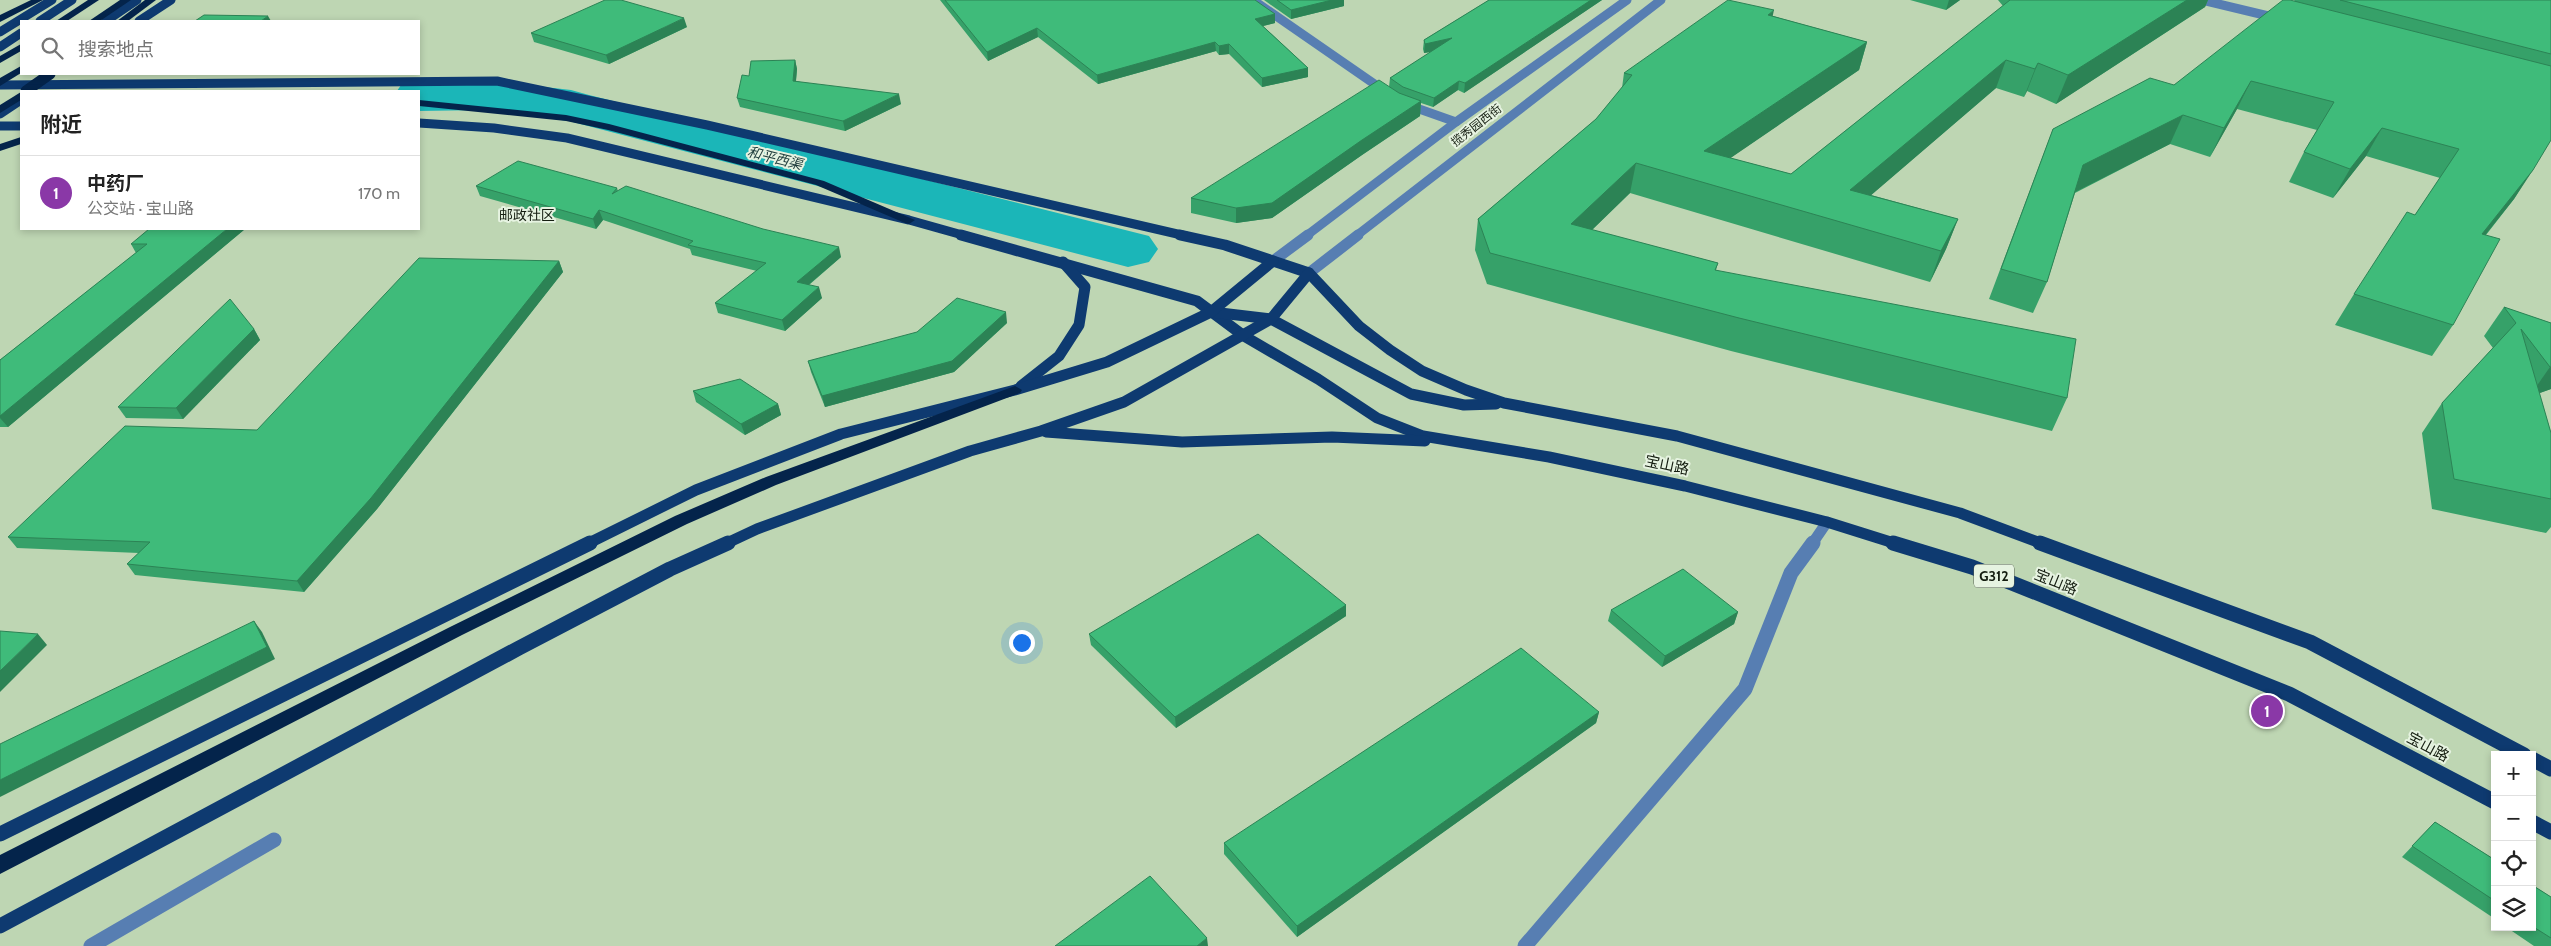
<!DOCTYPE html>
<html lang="zh">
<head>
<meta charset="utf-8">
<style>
	body { margin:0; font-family:Cabin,"Noto Sans SC",sans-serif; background:#f2f2f2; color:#222 }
	.controls { position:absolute; right:15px; bottom:15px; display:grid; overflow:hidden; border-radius:0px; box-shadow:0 2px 8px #0003 }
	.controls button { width:45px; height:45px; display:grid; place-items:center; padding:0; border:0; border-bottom:1px solid #e0e0e0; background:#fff; color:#222; font:25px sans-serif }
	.you { position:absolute; left:1021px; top:642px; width:18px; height:18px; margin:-12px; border:4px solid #fff; border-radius:50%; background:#1a73e8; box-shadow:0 0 0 8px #1a73e833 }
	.badge { display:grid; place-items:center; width:32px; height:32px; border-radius:50%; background:#8a38a7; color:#fff; font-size:16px; font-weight:700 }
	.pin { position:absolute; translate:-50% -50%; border:2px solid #fff; box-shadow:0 1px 5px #0006 }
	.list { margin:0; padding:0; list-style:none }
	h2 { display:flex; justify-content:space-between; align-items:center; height:65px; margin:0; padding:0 20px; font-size:21px }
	h2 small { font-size:16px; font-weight:400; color:#767676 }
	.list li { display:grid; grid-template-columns:32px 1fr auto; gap:15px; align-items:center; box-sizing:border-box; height:75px; padding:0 20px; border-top:1px solid #e0e0e0 }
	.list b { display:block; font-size:19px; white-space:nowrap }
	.list p { margin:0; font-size:16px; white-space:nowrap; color:#767676 }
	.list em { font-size:16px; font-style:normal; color:#767676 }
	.icon { flex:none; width:28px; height:28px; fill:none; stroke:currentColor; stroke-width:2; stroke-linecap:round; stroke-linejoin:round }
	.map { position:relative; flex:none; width:2551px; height:946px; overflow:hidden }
	.search { position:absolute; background:#fff; box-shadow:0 2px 8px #0003; left:20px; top:20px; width:400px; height:55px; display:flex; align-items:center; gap:12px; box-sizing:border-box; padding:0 18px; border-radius:0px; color:#767676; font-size:19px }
	.panel { position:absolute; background:#fff; box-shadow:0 2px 8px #0003; left:20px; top:90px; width:400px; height:140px; border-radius:0px }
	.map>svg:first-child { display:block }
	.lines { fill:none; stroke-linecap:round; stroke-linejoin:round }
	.river { fill:#1bb6b8; fill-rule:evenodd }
	.minor-far2 { stroke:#577eb2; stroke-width:9 }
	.minor-far1 { stroke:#577eb2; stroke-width:11 }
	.minor { stroke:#577eb2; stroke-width:15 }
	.major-far2 { stroke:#0e3a70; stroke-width:9 }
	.major-far1 { stroke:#0e3a70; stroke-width:11 }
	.major { stroke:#0e3a70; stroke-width:15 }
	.highway { fill:#04244b; fill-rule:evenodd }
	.highway-bridge { stroke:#04244b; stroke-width:11 }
	.wall { fill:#36a169 }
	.shaded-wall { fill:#2c8355 }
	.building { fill:#3fbb7a; stroke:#2c8355 }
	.labels { text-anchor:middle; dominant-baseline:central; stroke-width:4; stroke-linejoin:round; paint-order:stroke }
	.far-street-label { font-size:12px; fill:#141d10; stroke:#e6f3e1 }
	.far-water-label { font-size:14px; font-style:italic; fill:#1f3c3c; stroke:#e6f3e1 }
	.far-neighbourhood-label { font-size:14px; fill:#141d10; stroke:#e6f3e1 }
	.shield { fill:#e6f3e1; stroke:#535d4f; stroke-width:1 }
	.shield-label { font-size:14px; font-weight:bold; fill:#141d10 }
	.street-label { font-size:15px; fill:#141d10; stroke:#e6f3e1 }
</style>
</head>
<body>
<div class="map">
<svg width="2551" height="946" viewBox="0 0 2551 946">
	<rect width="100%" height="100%" fill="#bed6b3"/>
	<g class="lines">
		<polygon class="river" points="483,80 571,90 589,95 1149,236 1158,249 1149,262 1128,267 569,121 483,110 419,111 419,91 397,91 401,85 419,81"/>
		<g class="minor-far2">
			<polyline points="1253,0 1386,92"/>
			<polyline points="2202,0 2281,19"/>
			<polyline points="1405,104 1456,122"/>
			<polyline points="1306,236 1456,122 1627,0"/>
			<polyline points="1356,236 1661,0"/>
		</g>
		<g class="minor-far1">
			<polyline points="1273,261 1308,235"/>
			<polyline points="1309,273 1358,235"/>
			<polyline points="1812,544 1827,522"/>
		</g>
		<g class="minor">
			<polyline points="91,946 274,840"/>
			<polyline points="1525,946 1745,689 1791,573 1813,543"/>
		</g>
		<g class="major-far2">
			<polyline points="40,21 72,0"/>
			<polyline points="106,21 137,0"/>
			<polyline points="139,21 171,0"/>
			<polyline points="0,32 52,0"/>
			<polyline points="0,47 21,33"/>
			<polyline points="0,85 497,81 707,125 1186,236"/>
			<polyline points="0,114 21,100"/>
			<polyline points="419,123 494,128 567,138 909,220 966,236"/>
			<polyline points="0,126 21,126"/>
		</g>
		<g class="major-far1">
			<polyline points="961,235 1197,301 1244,336 1318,379 1377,418 1423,436 1549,457 1685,486 1827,522 1897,544"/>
			<polyline points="1180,235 1225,245 1309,273 1359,326 1390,350 1422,371 1466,390 1504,403 1677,436 1960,513 2043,544"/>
			<polyline points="1212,312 1271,319 1411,394 1464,405 1496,404"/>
			<polyline points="1021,386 1059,356 1079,325 1085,287 1063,262"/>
			<polyline points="1046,432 1182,442 1332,437 1425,441"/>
			<polyline points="587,544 696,490 841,434 1015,390 1107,362 1211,312 1273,261"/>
			<polyline points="725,544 757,529 970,451 1041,431 1124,402 1271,319 1309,273"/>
		</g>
		<g class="major">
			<polyline points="1893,543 1972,567 2289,694 2495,802"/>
			<polyline points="2040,543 2310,642 2524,755"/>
			<polyline points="2532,759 2551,769"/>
			<polyline points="2532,822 2551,832"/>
			<polyline points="0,834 590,543"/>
			<polyline points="0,926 519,648 670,569 728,543"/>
		</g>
		<g class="highway">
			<polygon points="31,0 43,0 0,22 0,15"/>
			<polygon points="88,0 99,0 67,21 56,21"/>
			<polygon points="120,0 131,0 100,21 89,21"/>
			<polygon points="145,0 156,0 128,21 117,21"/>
			<polygon points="21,44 21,51 0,63 0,56"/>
			<polygon points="21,66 21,73 0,86 0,78"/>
			<polygon points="21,92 21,100 0,113 0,105"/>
			<polygon points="419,100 566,115 609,124 824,181 915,220 909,224 905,223 816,185 608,130 566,121 419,106"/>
			<polygon points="21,137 21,144 0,151 0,144"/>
			<polygon points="1015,386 1022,390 1020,393 776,485 687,524 462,635 0,874 0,855 450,627 675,516 766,477"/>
		</g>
		<polyline class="highway-bridge" points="26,91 50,74"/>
	</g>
	<g class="wall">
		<polygon points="940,0 1255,0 1275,23 1263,26 1308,68 1308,77 1262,87 1229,54 1219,55 1216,51 1098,84 1038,37 988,61"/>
		<polygon points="1264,0 1344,0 1344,6 1291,19"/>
		<polygon points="1489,0 1602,0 1464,93 1458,90 1433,107 1421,103 1420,116 1362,155 1272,218 1236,223 1191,213 1191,198 1389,87 1390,78 1431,52 1424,53 1423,49 1424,40"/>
		<polygon points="1910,0 1960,0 1946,10"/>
		<polygon points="1998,0 2208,0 2205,7 2056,104 2027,91 2024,97 1996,88 1871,195 1958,219 1946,249 1930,282 1630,193 1592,230 1718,263 1716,270 2067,398 2052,431 1731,351 1487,284 1475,250 1478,219 1596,119 1622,88 1624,73 1773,16 1867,42 1859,70 1730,158 1791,174 2003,6"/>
		<polygon points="2295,0 2551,0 2551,140 2514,199 2486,235 2453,325 2432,356 2335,325 2354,294 2415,215 2440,178 2366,156 2333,198 2289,182 2304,152 2317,130 2237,109 2210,157 2170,144 2075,193 2047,282 2033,313 1989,299 2053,129 2174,85"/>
		<polygon points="687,27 609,64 534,42 531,33"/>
		<polygon points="795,60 797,69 796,81 901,104 845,131 740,107 737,98 749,76"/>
		<polygon points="476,186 617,188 618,191 841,257 809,285 822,298 785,331 718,313 715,303 757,271 692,255 690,249 603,220 596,229 480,196"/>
		<polygon points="245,229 8,427 0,427 0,360 136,253 131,244"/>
		<polygon points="559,261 563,272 377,509 304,592 135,575 127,564 139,553 17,548 8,537 257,430"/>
		<polygon points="2504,307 2551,323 2551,389 2539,393 2551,433 2551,527 2546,533 2432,509 2422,433 2442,403 2493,348 2484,336"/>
		<polygon points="1007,323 954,372 825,407 811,372 808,361"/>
		<polygon points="254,329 260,340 183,419 126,418 118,407"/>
		<polygon points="693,391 778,404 781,415 745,435 696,402"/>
		<polygon points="1346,605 1346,616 1176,728 1091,645 1089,634"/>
		<polygon points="1611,610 1738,612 1734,624 1662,667 1608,621"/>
		<polygon points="1599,712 1596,723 1297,937 1224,854 1224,843"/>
		<polygon points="2435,822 2495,860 2495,919 2402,857"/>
		<polygon points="2532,885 2551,897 2551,946 2534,946 2506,927 2532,927"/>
	</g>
	<g class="shaded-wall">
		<polygon points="1332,0 1344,0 1344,6 1291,19 1291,10"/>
		<polygon points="1591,0 1602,0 1464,93 1465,83"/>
		<polygon points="1949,0 1960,0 1946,10"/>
		<polygon points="2187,0 2208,0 2205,7 2056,104 2068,75"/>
		<polygon points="1774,10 1768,37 1768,15"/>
		<polygon points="1275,14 1275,23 1255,28 1255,19"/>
		<polygon points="268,16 271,21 261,21"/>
		<polygon points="684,18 687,27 609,64 606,55"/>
		<polygon points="1037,28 1038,37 988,61 987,52"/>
		<polygon points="1452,38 1451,48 1424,53 1425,44"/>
		<polygon points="1215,42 1216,51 1098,84 1097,75"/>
		<polygon points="1867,42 1859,70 1697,181 1704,151"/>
		<polygon points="1229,44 1229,54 1219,55 1219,46"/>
		<polygon points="795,60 797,69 795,90 793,81"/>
		<polygon points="2006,60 1996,88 1841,221 1850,190"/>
		<polygon points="2038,63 2027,91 2024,97 2035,69"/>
		<polygon points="1308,68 1308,77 1262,87 1262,78"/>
		<polygon points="1459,81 1458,90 1433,107 1434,98"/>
		<polygon points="2251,81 2237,109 2210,157 2224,128"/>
		<polygon points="899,94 901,104 845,131 843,121"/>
		<polygon points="1421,101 1420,116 1362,155 1272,218 1236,223 1236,208 1362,140"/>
		<polygon points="2183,115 2170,144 2071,194 2083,165"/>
		<polygon points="2382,128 2366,156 2333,198 2350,169"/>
		<polygon points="1636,163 1630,193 1566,255 1571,224"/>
		<polygon points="2533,170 2514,199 2462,264 2482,234"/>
		<polygon points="599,210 603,220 596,229 593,219"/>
		<polygon points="1958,219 1946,249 1930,282 1941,251"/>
		<polygon points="227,229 245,229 8,427 0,418 0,416"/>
		<polygon points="839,247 841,257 800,292 797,282"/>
		<polygon points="559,261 563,272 377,509 304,592 297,581"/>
		<polygon points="819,287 822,298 785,331 782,320"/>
		<polygon points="1006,312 1007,323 954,372 825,407 822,396"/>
		<polygon points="254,329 260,340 183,419 176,408"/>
		<polygon points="2550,367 2551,367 2551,389 2529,397"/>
		<polygon points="778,404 781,415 745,435 741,424"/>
		<polygon points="1346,605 1346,616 1176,728 1175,717"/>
		<polygon points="1738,612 1734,624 1662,667 1665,656"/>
		<polygon points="254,621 262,632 275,659 0,797 0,780"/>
		<polygon points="38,634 47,645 0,692 0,671"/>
		<polygon points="1599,712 1596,723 1297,937 1297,926"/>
		<polygon points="1207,938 1208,946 1197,946"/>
	</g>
	<g class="building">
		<polygon points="605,0 621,0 684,18 606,55 531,33"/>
		<polygon points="945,0 1255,0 1275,14 1255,19 1308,68 1262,78 1229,44 1219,46 1215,42 1097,75 1037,28 987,52"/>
		<polygon points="1277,0 1332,0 1291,10"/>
		<polygon points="1489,0 1591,0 1465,83 1459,81 1434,98 1403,87 1390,78 1452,38 1425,44 1424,40"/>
		<polygon points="1728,0 1774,10 1768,15 1867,42 1704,151 1791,174 2010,0 2187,0 2068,75 2038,63 2035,69 2006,60 1850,190 1958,219 1941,251 1636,163 1571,224 1718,263 1715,270 2076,339 2067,398 1739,318 1490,253 1478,219 1596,119 1632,75 1624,73"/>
		<polygon points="2283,0 2290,0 2551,66 2551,140 2533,170 2482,234 2500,239 2453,325 2354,294 2407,212 2415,215 2459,149 2382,128 2350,169 2304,152 2334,102 2251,81 2224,128 2183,115 2083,165 2047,282 2001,269 2053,129 2150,78 2174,85"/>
		<polygon points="2340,0 2551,0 2551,54"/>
		<polygon points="204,15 268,16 261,21 195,21"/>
		<polygon points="795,60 793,81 899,94 843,121 737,98 742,75 749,76 751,61"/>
		<polygon points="1379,80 1399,93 1421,101 1362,140 1272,203 1236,208 1191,198"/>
		<polygon points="518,161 617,188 612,194 626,186 763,229 839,247 797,282 819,287 782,320 715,303 766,263 688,245 693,241 599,210 593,219 476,186"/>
		<polygon points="149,229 227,229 0,416 0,360 147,244 131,244"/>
		<polygon points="419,258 559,261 371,498 297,581 127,564 150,542 8,537 125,426 257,430"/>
		<polygon points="957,298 1006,312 952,361 822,396 808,361 917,332"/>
		<polygon points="230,299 254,329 176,408 118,407"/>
		<polygon points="2504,307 2551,323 2551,367 2550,367 2521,329 2551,433 2551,499 2454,479 2442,403 2516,323"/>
		<polygon points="740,379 778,404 741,424 693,391"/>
		<polygon points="1258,534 1346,605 1175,717 1089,634"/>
		<polygon points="1683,569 1738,612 1665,656 1611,610"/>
		<polygon points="254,621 267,647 0,780 0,744"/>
		<polygon points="0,631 38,634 0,671"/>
		<polygon points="1521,648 1599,712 1297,926 1224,843"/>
		<polygon points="2435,822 2495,860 2495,901 2412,846"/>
		<polygon points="1150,876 1207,938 1197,946 1055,946"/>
		<polygon points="2532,885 2551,897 2551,938 2532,926"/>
	</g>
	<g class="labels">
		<g class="far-street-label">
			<text transform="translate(1476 125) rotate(-38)">揽秀园西街</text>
		</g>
		<g class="far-water-label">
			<text transform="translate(775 158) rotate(14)">和平西渠</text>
		</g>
		<g class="far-neighbourhood-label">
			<text x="527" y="215">邮政社区</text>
		</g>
		<rect class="shield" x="1974" y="564.5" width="40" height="23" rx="4"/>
		<g class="shield-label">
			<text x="1994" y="576">G312</text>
		</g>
		<g class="street-label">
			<text transform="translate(1667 465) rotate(12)">宝山路</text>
			<text transform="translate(2056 582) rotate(22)">宝山路</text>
			<text transform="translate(2428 747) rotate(28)">宝山路</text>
		</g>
	</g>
</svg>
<div class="controls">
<button>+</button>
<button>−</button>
<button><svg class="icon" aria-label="locate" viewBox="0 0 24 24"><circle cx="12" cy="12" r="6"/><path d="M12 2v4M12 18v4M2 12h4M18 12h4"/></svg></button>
<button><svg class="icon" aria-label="layers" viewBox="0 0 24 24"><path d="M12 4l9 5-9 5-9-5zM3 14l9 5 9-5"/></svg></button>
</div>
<div class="you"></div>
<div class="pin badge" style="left:2267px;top:711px">1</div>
<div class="search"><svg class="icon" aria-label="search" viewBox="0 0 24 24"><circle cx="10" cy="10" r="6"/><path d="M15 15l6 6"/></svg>搜索地点</div>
<section class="panel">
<h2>附近<small></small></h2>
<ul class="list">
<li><span class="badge">1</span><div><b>中药厂</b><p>公交站 · 宝山路</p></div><em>170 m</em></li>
</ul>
</section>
</div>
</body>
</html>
